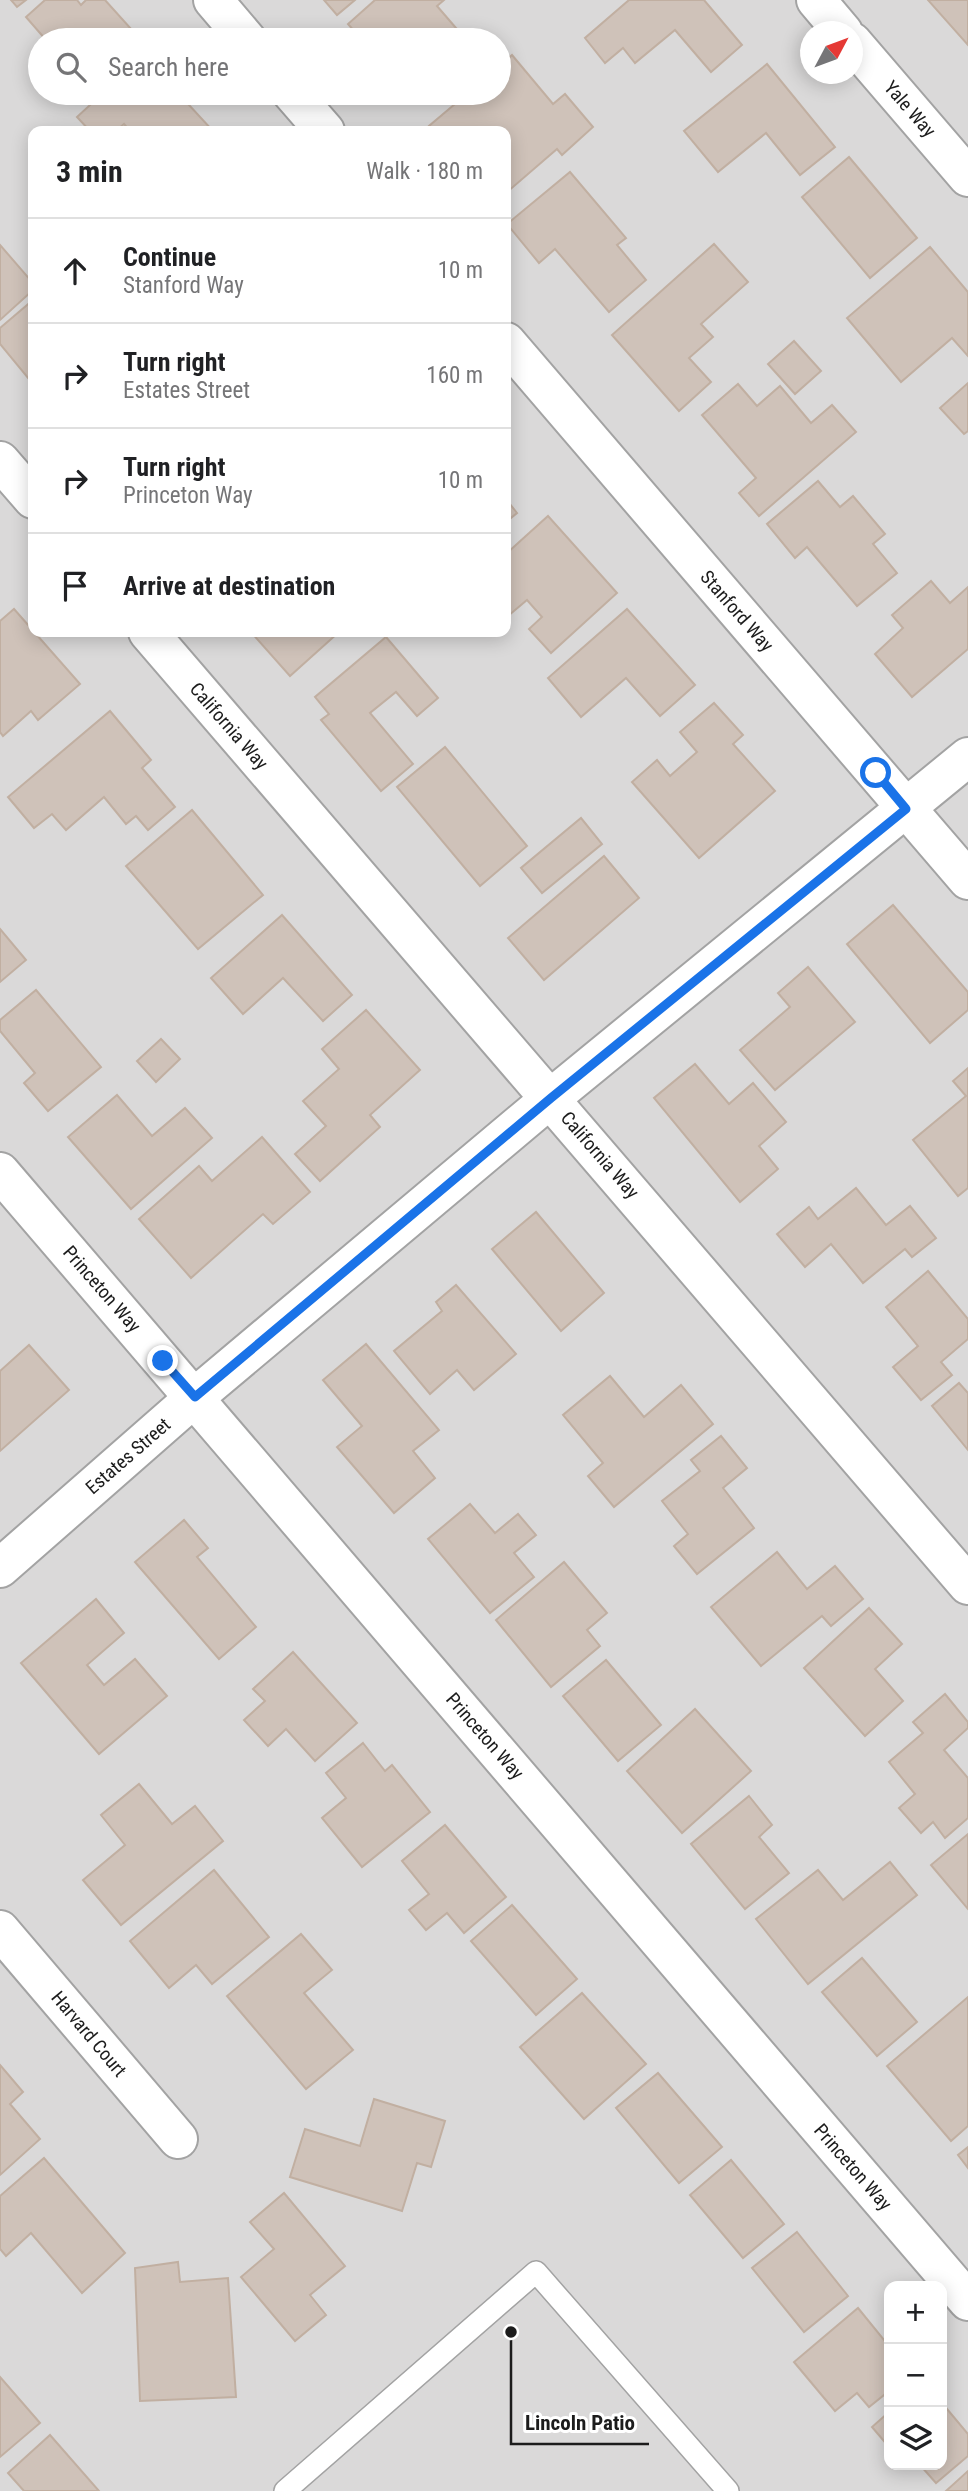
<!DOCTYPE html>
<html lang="en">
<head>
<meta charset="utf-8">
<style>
	body { margin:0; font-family:"Roboto Condensed",sans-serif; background:#f6f6f6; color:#202124 }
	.controls { position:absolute; right:21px; bottom:21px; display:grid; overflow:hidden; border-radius:14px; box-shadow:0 4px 18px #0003 }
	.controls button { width:63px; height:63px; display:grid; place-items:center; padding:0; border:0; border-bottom:2px solid #e0e0e0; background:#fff; color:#202124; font:35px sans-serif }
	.compass { position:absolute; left:800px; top:21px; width:63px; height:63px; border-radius:50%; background:#fff; box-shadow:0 4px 18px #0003; rotate:49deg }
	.stop { position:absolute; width:21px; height:21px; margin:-16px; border:5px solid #1a73e8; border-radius:50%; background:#fff }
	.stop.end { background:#1a73e8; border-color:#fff; box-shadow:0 2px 7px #0008 }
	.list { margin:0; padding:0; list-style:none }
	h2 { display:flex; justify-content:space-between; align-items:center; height:91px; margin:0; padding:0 28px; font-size:30px }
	h2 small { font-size:23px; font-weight:400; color:#757577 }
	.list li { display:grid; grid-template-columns:46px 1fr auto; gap:21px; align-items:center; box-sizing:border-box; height:105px; padding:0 28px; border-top:2px solid #e0e0e0 }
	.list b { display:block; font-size:26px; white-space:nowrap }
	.list p { margin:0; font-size:23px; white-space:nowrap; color:#757577 }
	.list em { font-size:23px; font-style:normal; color:#757577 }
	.icon { flex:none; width:38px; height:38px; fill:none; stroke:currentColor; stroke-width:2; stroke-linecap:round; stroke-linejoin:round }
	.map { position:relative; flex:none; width:968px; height:2491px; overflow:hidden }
	.search { position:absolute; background:#fff; box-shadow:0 4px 18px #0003; left:28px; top:28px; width:483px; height:77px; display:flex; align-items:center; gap:18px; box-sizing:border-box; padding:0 24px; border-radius:38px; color:#757577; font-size:26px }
	.panel { position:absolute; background:#fff; box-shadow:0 4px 18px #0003; left:28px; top:126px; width:483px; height:511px; border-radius:14px }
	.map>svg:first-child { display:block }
	.residential { fill:#dad9d9; fill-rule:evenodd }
	.building { fill:#cfc2b9; stroke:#c1afa1; stroke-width:2 }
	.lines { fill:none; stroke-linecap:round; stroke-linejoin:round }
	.lane-casing { stroke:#a3a3a3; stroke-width:24 }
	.street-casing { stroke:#a3a3a3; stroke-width:42 }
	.lane { stroke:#fff; stroke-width:21 }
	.street { stroke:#fff; stroke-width:38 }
	.route { stroke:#1a73e8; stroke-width:9 }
	.labels { text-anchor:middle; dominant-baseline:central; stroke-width:6; stroke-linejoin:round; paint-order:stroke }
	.street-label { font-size:19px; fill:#1c1c1c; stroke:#fff }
	.leader { fill:none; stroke:#1c1c1c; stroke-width:2.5 }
	.callout-dot { fill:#1c1c1c; stroke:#fff; stroke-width:2.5 }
	.callout-label { font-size:21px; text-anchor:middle; font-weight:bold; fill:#1c1c1c; stroke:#fff; stroke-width:6; stroke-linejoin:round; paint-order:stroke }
</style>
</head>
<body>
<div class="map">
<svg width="968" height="2491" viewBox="0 0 968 2491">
	<rect width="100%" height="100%" fill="#eee9e0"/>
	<path class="residential" d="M0,0H968V2491H0ZM810,32H852V74H810ZM40,40H499V93H40ZM33,131H506V632H33ZM889,2286H942V2465H889Z"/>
	<g class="building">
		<polygon points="11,0 26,0 17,7"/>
		<polygon points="45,0 77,0 81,5 86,0 105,0 141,40 46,40 26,17"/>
		<polygon points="324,0 355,0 337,15"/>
		<polygon points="375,0 444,0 437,6 456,28 449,35 454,40 362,40 348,24"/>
		<polygon points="629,0 704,0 742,45 711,72 675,30 635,63 623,48 605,63 585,38"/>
		<polygon points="928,0 968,0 968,45"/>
		<polygon points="512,55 553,104 565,94 593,127 562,155 557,149 506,193 506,131 433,131 429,126 468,93 499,93 499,67"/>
		<polygon points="767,64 835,147 800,175 766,133 718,172 684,131"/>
		<polygon points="103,93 178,93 213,131 130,131 124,124 116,131 90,131 77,117"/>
		<polygon points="408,93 429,93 417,103"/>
		<polygon points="849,157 917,238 870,278 802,197"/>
		<polygon points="570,172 626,238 617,245 646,280 609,312 555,249 539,263 507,224"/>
		<polygon points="714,244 748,282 701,324 713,337 689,358 711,382 679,411 612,335"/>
		<polygon points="0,245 33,283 33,290 0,320"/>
		<polygon points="930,247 968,292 968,356 952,338 901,382 847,318"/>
		<polygon points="33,300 33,384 0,344 0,328"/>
		<polygon points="794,341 821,371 795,394 768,364"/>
		<polygon points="968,383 968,431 964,434 940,408"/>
		<polygon points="738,384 757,406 780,386 811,423 832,405 856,432 759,516 739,493 756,478 702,415"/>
		<polygon points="818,481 840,507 853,496 885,534 873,544 897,573 857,606 807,547 795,558 767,524"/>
		<polygon points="506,499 517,513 506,522"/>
		<polygon points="548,516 617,593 551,653 529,629 542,617 527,600 508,616 506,613 506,554"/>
		<polygon points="931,581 950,603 968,587 968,649 912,697 875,654 903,628 892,615"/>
		<polygon points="14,609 80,684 38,720 31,711 3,736 0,732 0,621"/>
		<polygon points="627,609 695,685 660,716 626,678 581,717 548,678"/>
		<polygon points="251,632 339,632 290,676"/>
		<polygon points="386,637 438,698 417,716 396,692 370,713 413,764 381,791 321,720 329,714 315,697"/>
		<polygon points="714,703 743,735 733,744 775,791 699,858 632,782 657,760 670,776 697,752 680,732"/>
		<polygon points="110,711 151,760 142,768 175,807 148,830 136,816 126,824 104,797 66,830 52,814 34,828 8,797"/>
		<polygon points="445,747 527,846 480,886 397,787"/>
		<polygon points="192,810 263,895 198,949 126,866"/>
		<polygon points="581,818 602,844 542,893 521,868"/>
		<polygon points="604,856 639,898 544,980 508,938"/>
		<polygon points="893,905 968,992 968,1010 930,1043 847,944"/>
		<polygon points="282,915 352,995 323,1021 283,978 243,1014 211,978"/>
		<polygon points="0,929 26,960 0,982"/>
		<polygon points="808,967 855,1022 775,1090 740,1050 790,1007 778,993"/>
		<polygon points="36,990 101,1067 48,1111 24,1083 35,1073 0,1031 0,1020"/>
		<polygon points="366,1010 420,1070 370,1115 380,1127 320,1181 295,1154 326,1126 303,1101 339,1069 322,1049"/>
		<polygon points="161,1039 180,1059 156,1082 137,1061"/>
		<polygon points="695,1064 729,1104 753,1083 786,1122 759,1146 778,1169 740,1202 654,1098"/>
		<polygon points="968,1068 968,1188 958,1196 913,1140 966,1096 953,1081"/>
		<polygon points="117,1095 152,1136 185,1108 212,1138 131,1209 68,1137"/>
		<polygon points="262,1137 310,1192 273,1224 263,1214 191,1278 139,1219 199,1166 212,1181"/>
		<polygon points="856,1188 886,1225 910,1206 936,1238 912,1257 905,1249 863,1283 831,1244 805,1267 777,1234 809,1207 818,1219"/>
		<polygon points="536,1212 604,1293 561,1331 492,1249"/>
		<polygon points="928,1271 968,1319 968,1339 941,1362 952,1375 921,1400 893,1367 918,1346 886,1307"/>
		<polygon points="456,1285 516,1354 474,1390 457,1370 430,1394 394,1351 442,1311 436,1302"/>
		<polygon points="366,1344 439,1430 413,1451 435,1478 394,1513 337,1447 362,1426 323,1380"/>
		<polygon points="29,1345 69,1390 0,1451 0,1371"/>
		<polygon points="610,1376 644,1417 681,1385 713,1424 614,1507 588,1476 603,1463 563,1415"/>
		<polygon points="959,1383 968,1393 968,1450 932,1406"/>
		<polygon points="721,1436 747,1468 723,1488 754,1528 697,1574 674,1546 688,1534 662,1501 700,1471 691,1460"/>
		<polygon points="470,1504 495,1533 518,1514 536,1535 514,1553 534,1577 490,1613 428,1539"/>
		<polygon points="184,1520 208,1548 197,1557 256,1627 219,1659 135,1562"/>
		<polygon points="777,1552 807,1589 835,1566 863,1599 831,1626 822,1616 761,1666 711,1607"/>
		<polygon points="564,1562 607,1613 587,1630 600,1646 551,1687 496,1620"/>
		<polygon points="96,1599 124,1633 87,1665 104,1685 135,1659 167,1696 99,1754 21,1663"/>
		<polygon points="869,1608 902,1644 875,1669 903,1701 865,1736 804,1668"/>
		<polygon points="293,1652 357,1723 315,1761 286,1729 268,1746 244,1720 265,1701 253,1689"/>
		<polygon points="606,1660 661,1725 618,1761 563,1696"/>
		<polygon points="945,1694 968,1722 968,1728 944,1750 968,1778 968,1818 945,1838 933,1822 921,1833 899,1808 915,1794 889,1762 923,1733 913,1722"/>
		<polygon points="695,1709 751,1771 682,1833 627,1771"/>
		<polygon points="363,1743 385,1771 392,1765 430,1812 362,1867 322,1818 346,1798 326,1773"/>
		<polygon points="139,1784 172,1824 195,1806 223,1841 121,1925 83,1880 125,1845 101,1815"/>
		<polygon points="749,1796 772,1825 759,1837 789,1873 745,1909 691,1844"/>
		<polygon points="445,1825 506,1897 464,1933 447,1913 426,1930 409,1910 429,1894 402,1861"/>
		<polygon points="968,1834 968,1909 931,1865"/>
		<polygon points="890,1862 917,1895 808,1984 756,1919 818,1870 843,1900"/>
		<polygon points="214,1870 269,1937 212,1984 196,1965 169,1988 130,1941"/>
		<polygon points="512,1905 577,1979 536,2015 471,1941"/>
		<polygon points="301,1934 332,1970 304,1993 353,2050 306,2089 227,1996"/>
		<polygon points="862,1958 917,2022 877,2056 822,1992"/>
		<polygon points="582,1993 646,2064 584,2119 520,2047"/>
		<polygon points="968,1997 968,2126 951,2141 887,2066"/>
		<polygon points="0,2065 23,2092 10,2104 40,2139 0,2175"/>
		<polygon points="658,2073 722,2147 679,2183 616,2108"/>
		<polygon points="374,2099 445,2121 431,2167 417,2163 402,2211 290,2177 305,2129 360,2146"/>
		<polygon points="968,2147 968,2168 958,2155"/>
		<polygon points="44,2158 125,2253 82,2293 31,2233 6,2256 0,2249 0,2196"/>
		<polygon points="731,2160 784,2224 743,2258 690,2195"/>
		<polygon points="284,2193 345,2266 310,2295 326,2315 295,2341 241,2277 274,2249 250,2222"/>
		<polygon points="797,2232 848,2296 804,2332 752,2268"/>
		<polygon points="178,2262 180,2282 228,2278 236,2397 140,2401 135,2268"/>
		<polygon points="858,2308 889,2346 889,2391 869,2407 857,2393 835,2411 794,2362"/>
		<polygon points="0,2377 40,2423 0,2457"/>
		<polygon points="942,2403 968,2434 968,2456 936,2483 920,2465 942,2465"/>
		<polygon points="889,2412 889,2447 872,2427"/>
		<polygon points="50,2435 99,2491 24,2491 8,2473"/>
		<polygon points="968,2471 968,2491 946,2491"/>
	</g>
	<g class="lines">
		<defs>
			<polyline id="lane" points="285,2491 536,2272 728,2491"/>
			<g id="street">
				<polyline points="213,0 247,40"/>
				<polyline points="816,0 843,32"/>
				<polyline points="852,42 968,177"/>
				<polyline points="292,93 325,131"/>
				<polyline points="506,342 968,880"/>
				<polyline points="0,461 33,499"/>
				<polyline points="148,632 968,1585"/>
				<polyline points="0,1172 968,2301"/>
				<polyline points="0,1568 195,1397 551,1098 968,757"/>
				<polyline points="0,1930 178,2139"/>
			</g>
		</defs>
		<use href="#lane" class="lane-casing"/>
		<use href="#street" class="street-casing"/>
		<use href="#lane" class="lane"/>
		<use href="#street" class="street"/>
	</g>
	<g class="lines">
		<polyline class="route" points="163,1361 195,1397 551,1098 906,809 876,773"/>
	</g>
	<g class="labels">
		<g class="street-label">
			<text transform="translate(910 109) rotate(49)">Yale Way</text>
			<text transform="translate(737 611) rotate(49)">Stanford Way</text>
			<text transform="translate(229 726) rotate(49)">California Way</text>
			<text transform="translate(600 1155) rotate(49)">California Way</text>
			<text transform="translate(102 1289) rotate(49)">Princeton Way</text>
			<text transform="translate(128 1456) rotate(-41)">Estates Street</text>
			<text transform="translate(485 1736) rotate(49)">Princeton Way</text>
			<text transform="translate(89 2034) rotate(50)">Harvard Court</text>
			<text transform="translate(853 2167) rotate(49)">Princeton Way</text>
		</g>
	</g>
	<path class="leader" d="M511 2332L511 2444H649"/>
	<circle class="callout-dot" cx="511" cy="2332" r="7"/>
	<g class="callout-label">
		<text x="580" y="2430">Lincoln Patio</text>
	</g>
</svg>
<div class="controls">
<button>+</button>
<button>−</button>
<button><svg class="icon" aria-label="layers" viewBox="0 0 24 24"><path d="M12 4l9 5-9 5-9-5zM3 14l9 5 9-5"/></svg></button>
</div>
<svg class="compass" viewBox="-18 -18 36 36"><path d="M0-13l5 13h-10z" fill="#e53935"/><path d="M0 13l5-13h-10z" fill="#757577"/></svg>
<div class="stop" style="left:876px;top:773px"></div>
<div class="stop end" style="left:163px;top:1361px"></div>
<div class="search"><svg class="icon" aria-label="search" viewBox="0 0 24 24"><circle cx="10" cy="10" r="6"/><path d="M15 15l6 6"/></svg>Search here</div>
<section class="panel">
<h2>3 min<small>Walk · 180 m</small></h2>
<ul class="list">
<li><svg class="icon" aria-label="ahead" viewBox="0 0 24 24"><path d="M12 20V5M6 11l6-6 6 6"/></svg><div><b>Continue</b><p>Stanford Way</p></div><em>10 m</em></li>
<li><svg class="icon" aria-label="right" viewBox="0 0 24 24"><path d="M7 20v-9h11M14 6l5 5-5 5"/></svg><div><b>Turn right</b><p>Estates Street</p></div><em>160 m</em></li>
<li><svg class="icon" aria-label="right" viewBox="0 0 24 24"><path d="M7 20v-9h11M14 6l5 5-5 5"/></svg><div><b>Turn right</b><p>Princeton Way</p></div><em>10 m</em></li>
<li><svg class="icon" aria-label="arrive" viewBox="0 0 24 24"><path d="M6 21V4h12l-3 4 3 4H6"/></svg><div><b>Arrive at destination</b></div></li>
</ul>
</section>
</div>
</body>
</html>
